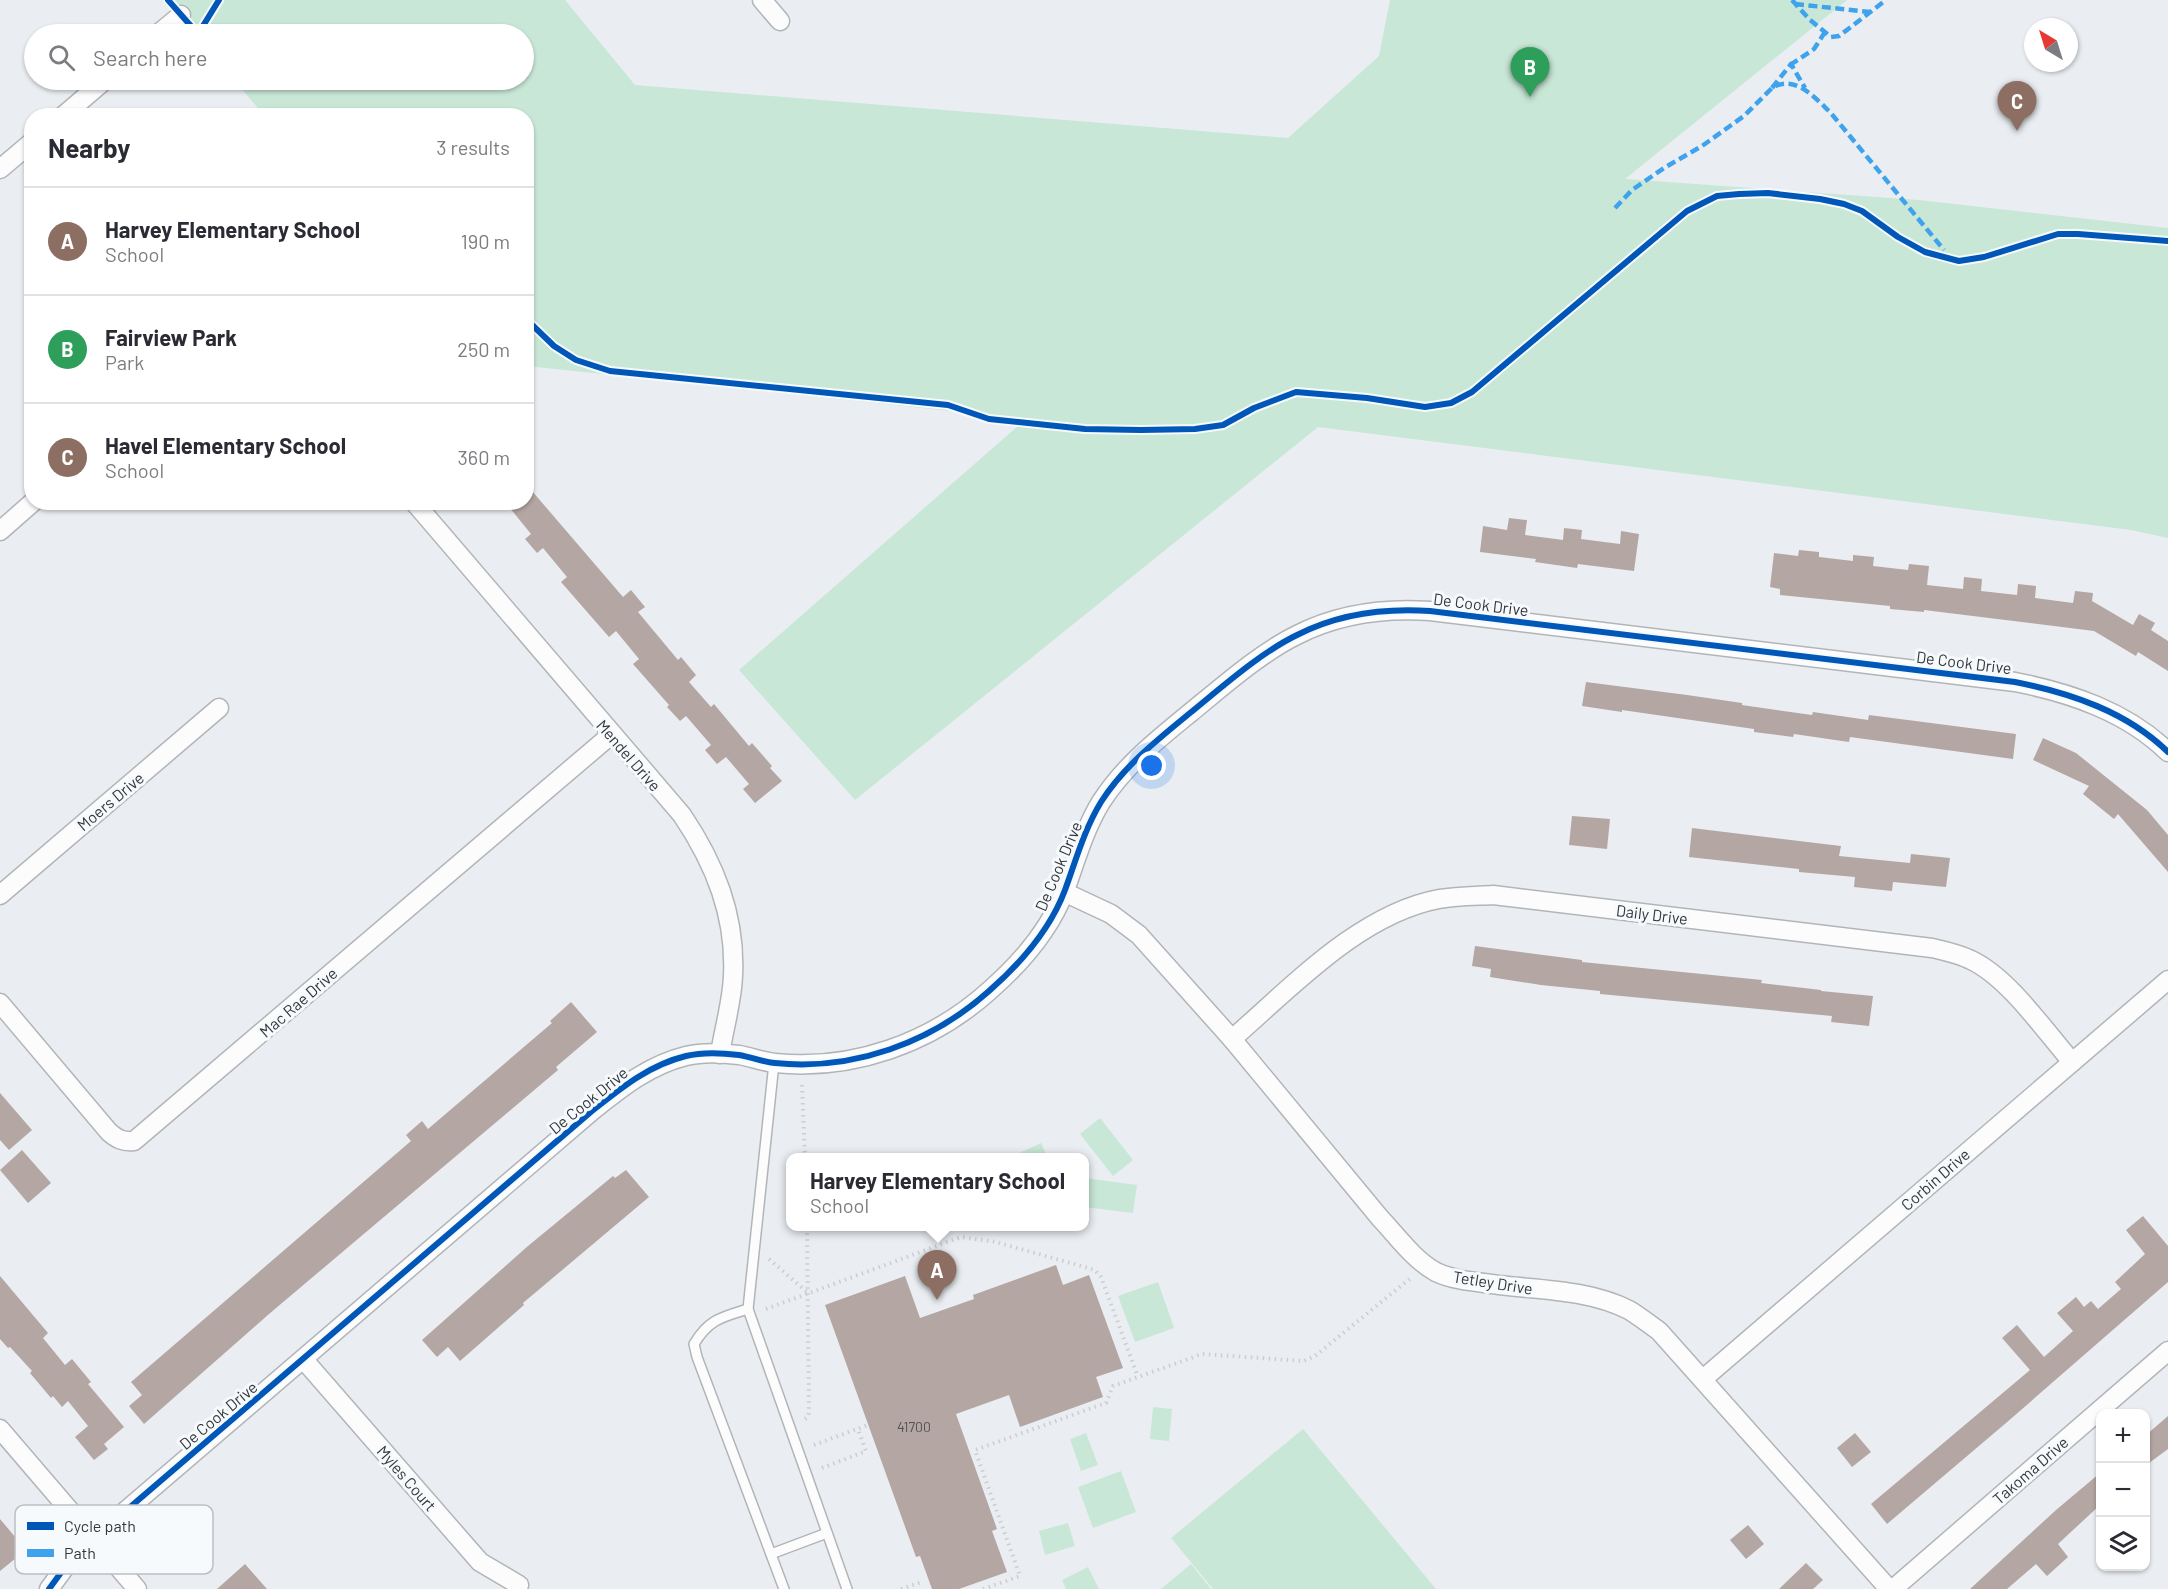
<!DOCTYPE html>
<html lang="en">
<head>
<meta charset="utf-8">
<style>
	body { margin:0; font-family:Barlow,sans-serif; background:#f2f2f3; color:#2b2b33 }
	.controls { position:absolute; right:18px; bottom:18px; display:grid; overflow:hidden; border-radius:12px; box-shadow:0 2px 4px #0004 }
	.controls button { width:54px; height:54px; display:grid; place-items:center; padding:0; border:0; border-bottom:2px solid #e1e1e2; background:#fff; color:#2b2b33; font:30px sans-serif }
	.compass { position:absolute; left:2024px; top:18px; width:54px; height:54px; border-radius:50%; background:#fff; box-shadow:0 2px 4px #0004; rotate:322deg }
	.you { position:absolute; left:1152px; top:766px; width:21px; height:21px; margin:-15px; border:4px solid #fff; border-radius:50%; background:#1a73e8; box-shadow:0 0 0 9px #1a73e833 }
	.badge { display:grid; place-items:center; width:39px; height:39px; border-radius:50%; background:#7c3aed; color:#fff; font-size:20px; font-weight:700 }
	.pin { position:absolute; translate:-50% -50px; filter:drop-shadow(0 2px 3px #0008) }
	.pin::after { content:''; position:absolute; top:32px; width:21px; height:18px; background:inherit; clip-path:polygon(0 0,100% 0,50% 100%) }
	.popup { position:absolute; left:786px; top:1153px; width:303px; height:78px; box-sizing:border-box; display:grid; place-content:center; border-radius:12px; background:#fff; filter:drop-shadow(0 2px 4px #0005); font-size:20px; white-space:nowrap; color:#7c7c81 }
	.popup b { font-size:22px; color:#2b2b33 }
	.popup::after { content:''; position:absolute; left:50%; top:100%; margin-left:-12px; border:12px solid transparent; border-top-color:#fff }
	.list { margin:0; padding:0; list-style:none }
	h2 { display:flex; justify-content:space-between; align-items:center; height:78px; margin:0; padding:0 24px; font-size:26px }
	h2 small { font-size:20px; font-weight:400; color:#7c7c81 }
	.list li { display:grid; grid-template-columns:39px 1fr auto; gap:18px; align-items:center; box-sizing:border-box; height:108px; padding:0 24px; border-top:2px solid #e1e1e2 }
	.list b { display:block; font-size:22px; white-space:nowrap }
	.list p { margin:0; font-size:20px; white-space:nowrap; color:#7c7c81 }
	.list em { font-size:20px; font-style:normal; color:#7c7c81 }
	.icon { flex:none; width:33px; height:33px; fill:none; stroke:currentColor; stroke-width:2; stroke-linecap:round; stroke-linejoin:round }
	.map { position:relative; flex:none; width:2168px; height:1589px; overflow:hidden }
	.search { position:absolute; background:#fff; box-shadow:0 2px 4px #0004; left:24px; top:24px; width:510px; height:66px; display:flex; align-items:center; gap:15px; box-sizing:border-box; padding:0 21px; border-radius:33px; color:#7c7c81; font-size:22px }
	.panel { position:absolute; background:#fff; box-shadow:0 2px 4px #0004; left:24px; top:108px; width:510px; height:402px; border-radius:24px }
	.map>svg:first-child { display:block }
	.green { fill:#c8e7d6 }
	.building { fill:#b4a6a2 }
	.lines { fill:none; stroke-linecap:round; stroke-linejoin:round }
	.service-casing { stroke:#b2b5b8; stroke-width:12 }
	.minor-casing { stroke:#b2b5b8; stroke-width:21 }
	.path { stroke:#cccdcf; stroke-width:4; stroke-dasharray:1.5 4.5; stroke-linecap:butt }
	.service { stroke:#fcfcfd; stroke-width:9 }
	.minor { stroke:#fcfcfd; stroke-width:18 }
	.quiet { stroke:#3ea3ec; stroke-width:4.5; stroke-dasharray:9 4.5; stroke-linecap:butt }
	.cycleway-casing { stroke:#f7fafd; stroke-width:10 }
	.cycleway { stroke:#0057b8; stroke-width:6 }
	.labels { text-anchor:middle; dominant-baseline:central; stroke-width:6; stroke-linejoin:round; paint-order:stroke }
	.number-label { font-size:14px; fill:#545253 }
	.street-label { font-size:16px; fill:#343639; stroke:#f7fafd }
	.key { fill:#f7fafd; stroke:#bcbfc2; stroke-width:1.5 }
	.key-label { font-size:16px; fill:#343639 }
</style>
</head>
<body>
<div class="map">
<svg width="2168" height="1589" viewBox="0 0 2168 1589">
	<rect width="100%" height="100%" fill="#eaeef2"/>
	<g class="green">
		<polygon points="165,0 565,0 635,85 1288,138 1379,56 1390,0 1847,0 1625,179 1919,200 2168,228 2168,538 2131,530 1318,427 855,800 739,670 1026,419 527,366 526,116 264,115 234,80 524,80 524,34 195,34"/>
		<polygon points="1100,1118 1133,1160 1113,1176 1080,1134"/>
		<polygon points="1041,1143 1047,1157 1017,1157 1015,1155"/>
		<polygon points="1084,1178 1137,1185 1133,1213 1084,1207"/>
		<polygon points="1158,1282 1174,1328 1135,1342 1118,1296"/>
		<polygon points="1153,1407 1172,1409 1169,1441 1150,1439"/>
		<polygon points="1303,1429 1436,1589 1213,1589 1171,1538"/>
		<polygon points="1086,1433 1098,1465 1081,1471 1070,1439"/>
		<polygon points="1121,1471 1136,1512 1093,1528 1078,1487"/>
		<polygon points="1068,1523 1075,1546 1045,1555 1039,1531"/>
		<polygon points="1191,1564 1211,1589 1161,1589"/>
		<polygon points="1088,1567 1099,1589 1066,1589 1062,1580"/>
	</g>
	<g class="building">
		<polygon points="526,484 623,597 631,590 645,607 638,612 678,660 681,657 696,675 689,682 711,707 714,704 749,746 752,743 772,766 770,768 782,781 755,803 743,789 749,784 726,757 717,764 705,750 711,745 686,716 680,721 667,707 669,705 633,664 639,659 616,631 609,637 561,582 567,577 543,548 537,553 525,539 531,534 505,502 526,502"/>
		<polygon points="1509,518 1527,520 1525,535 1563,540 1564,528 1582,530 1581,539 1620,544 1621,531 1639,534 1634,571 1578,564 1577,568 1535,562 1536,559 1480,552 1483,526 1507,530"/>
		<polygon points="1799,550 1819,552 1819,557 1853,561 1853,555 1874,557 1873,566 1908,570 1909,564 1929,566 1927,585 1963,589 1964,577 1982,579 1981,591 2017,595 2018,584 2036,586 2035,598 2073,603 2075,591 2093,593 2092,601 2133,625 2139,614 2155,623 2151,630 2168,641 2168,671 2138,652 2136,656 2094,631 1924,610 1924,612 1890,609 1890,606 1780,595 1780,589 1770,587 1774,553 1798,556"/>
		<polygon points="1586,682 1687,695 1742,703 1742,705 1812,715 1813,712 1868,720 1869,715 2016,734 2013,759 1850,737 1849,742 1794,734 1793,737 1754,732 1754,729 1622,710 1622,712 1582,706"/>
		<polygon points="2043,738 2076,753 2147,810 2168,835 2168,872 2118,814 2114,819 2083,794 2089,786 2033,760"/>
		<polygon points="1572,816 1610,819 1607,849 1569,845"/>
		<polygon points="1692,828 1841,846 1839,856 1910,863 1911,854 1950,858 1946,887 1893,882 1892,891 1854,887 1855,877 1799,872 1799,869 1689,857"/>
		<polygon points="1475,946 1582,960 1582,962 1762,980 1761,983 1821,990 1821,991 1873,996 1869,1026 1831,1022 1832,1016 1600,994 1600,991 1541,985 1490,977 1491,969 1472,966"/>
		<polygon points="571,1002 597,1032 556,1067 558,1070 269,1314 144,1424 129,1406 142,1395 131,1382 411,1141 406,1135 422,1121 428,1129 552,1023 550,1021"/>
		<polygon points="0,1093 32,1130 9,1150 0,1140"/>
		<polygon points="22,1150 51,1183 28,1203 0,1170"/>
		<polygon points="626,1170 649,1197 523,1303 524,1305 460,1361 448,1347 437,1357 422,1340 528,1246 613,1176 615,1178"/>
		<polygon points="2143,1216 2168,1246 2168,1282 2006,1423 1887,1524 1871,1504 2030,1370 2002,1338 2017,1325 2044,1357 2073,1331 2057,1313 2076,1297 2084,1307 2091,1301 2098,1309 2121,1289 2115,1282 2145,1254 2126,1230"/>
		<polygon points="1056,1265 1063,1285 1089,1275 1123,1368 1096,1377 1103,1397 1020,1427 1009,1395 956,1414 997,1529 992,1531 1007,1572 959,1589 932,1589 920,1556 916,1557 825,1305 905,1276 920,1318 974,1299 973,1295"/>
		<polygon points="0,1276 48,1333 43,1338 65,1365 72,1359 91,1382 88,1384 124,1427 104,1444 108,1449 94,1460 75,1437 88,1426 68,1401 62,1407 53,1396 51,1398 30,1373 32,1371 10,1347 8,1348 0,1339"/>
		<polygon points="2168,1416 2168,1449 2145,1466 2145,1436"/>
		<polygon points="1855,1433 1871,1452 1852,1467 1837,1448"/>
		<polygon points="2100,1473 2100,1505 2058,1544 2068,1557 2047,1576 2036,1564 2007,1589 1970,1589 2056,1510"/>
		<polygon points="0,1519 26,1550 0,1571"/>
		<polygon points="1748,1525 1764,1544 1746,1559 1730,1540"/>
		<polygon points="1806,1563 1823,1580 1813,1589 1779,1589"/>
		<polygon points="245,1564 267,1589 217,1589"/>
	</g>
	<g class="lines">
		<defs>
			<g id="service">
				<polyline points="774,1063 748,1309 847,1589"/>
				<path d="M748,1309C722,1317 709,1319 694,1344L697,1357L784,1589"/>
				<polyline points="771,1554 827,1533"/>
			</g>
			<g id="minor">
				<polyline points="762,0 780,21"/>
				<polyline points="158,34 181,15"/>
				<polyline points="63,116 105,80"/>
				<polyline points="0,169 32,142"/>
				<path d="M414,502L682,815C715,864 736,916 733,976C732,1002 724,1028 720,1054"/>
				<polyline points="0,531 33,502"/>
				<path d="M1064,892L1111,914L1139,935L1232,1039L1380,1218C1397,1236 1414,1260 1436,1272C1455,1281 1478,1282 1499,1285C1542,1290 1590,1290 1629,1310C1639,1316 1649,1324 1659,1331L1889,1589"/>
				<polyline points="0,895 219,708"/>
				<path d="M0,1003L109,1132C117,1139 123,1142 134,1141L612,734"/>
				<path d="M1232,1039C1291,988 1359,914 1439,899C1457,896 1475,896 1493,895L1932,948C1945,951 1959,954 1971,960C2008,977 2045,1031 2072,1062"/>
				<polyline points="304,1360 480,1562 519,1585"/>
				<polyline points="1703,1379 2168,980"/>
				<polyline points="0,1429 137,1589"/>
				<path d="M49,1589L71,1559L94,1538L592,1111C621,1088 649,1065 686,1056C702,1052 723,1053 739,1055C751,1057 763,1062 775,1063C853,1071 931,1043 989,991C1021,963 1050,930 1065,890C1076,860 1084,830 1101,802C1124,766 1157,740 1190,713C1222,687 1260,653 1297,635C1338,614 1385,608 1430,611L2015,682C2071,693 2127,712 2168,752"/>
				<polyline points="1893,1589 2168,1351"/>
			</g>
		</defs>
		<use href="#service" class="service-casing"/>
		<use href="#minor" class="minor-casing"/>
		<g class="path">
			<polyline points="802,1085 805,1158"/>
			<polyline points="769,1259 807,1292"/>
			<polyline points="766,1309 961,1237 996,1242 1095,1270 1101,1277 1138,1377"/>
			<polyline points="805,1419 808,1417 809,1412 807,1226"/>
			<polyline points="814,1445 868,1425"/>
			<polyline points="822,1468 866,1451 858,1429"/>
			<polyline points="901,1589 922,1582"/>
			<polyline points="983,1589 1020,1576 975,1450 1106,1403 1113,1386 1202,1354 1304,1361 1315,1356 1412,1277"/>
		</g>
		<use href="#service" class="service"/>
		<use href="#minor" class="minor"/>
		<g class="quiet">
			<polyline points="1792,0 1809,19 1831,37 1839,36 1886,0"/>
			<polyline points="1795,4 1870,12"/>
			<polyline points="1790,65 1814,49 1825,32"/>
			<polyline points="1772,88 1791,64 1805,88"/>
			<path d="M1615,208L1632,190L1664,168L1702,146L1744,116L1772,88C1795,74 1814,97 1830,112L1944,250"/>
		</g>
		<defs>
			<g id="cycleway">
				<polyline points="168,0 198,34 219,0"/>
				<polyline points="526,319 554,346 576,360 610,371 948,405 989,419 1085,429 1141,430 1195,429 1223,425 1254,408 1296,392 1367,398 1425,407 1451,403 1472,392 1687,211 1717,196 1739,194 1768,193 1820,199 1844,204 1862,211 1898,237 1925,252 1959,261 1984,257 2058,234 2078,234 2168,241"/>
				<path d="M49,1589L71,1559L94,1538L592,1111C621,1088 649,1065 686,1056C702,1052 723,1053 739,1055C751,1057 763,1062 775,1063C853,1071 931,1043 989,991C1021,963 1050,930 1065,890C1076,860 1084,830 1101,802C1124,766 1157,740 1190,713C1222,687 1260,653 1297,635C1338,614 1385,608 1430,611L2015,682C2071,693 2127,712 2168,752"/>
			</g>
		</defs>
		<use href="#cycleway" class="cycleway-casing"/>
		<use href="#cycleway" class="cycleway"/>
	</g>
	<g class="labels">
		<g class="number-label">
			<text x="914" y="1426">41700</text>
		</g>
		<g class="street-label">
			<text transform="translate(1481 604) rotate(7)">De Cook Drive</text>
			<text transform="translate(1964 662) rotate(7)">De Cook Drive</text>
			<text transform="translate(629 755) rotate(49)">Mendel Drive</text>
			<text transform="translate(110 801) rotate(-40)">Moers Drive</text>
			<text transform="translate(1058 866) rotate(-67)">De Cook Drive</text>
			<text transform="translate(1652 914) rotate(7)">Daily Drive</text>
			<text transform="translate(298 1002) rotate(-41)">Mac Rae Drive</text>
			<text transform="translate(588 1100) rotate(-39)">De Cook Drive</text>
			<text transform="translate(1935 1179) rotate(-41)">Corbin Drive</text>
			<text transform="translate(1493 1282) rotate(9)">Tetley Drive</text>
			<text transform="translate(218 1415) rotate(-40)">De Cook Drive</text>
			<text transform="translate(2030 1470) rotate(-41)">Takoma Drive</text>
			<text transform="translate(407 1478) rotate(49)">Myles Court</text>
		</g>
	</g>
	<rect x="15" y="1505" width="198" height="69" rx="9" class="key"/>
	<rect x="27" y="1522" width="27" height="8" fill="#0057b8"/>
	<rect x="27" y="1549" width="27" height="8" fill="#3ea3ec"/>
	<g class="key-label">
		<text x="64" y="1532">Cycle path</text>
		<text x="64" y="1559">Path</text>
	</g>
</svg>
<div class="controls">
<button>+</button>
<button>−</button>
<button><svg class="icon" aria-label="layers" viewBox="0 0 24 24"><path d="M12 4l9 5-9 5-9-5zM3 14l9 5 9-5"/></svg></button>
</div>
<svg class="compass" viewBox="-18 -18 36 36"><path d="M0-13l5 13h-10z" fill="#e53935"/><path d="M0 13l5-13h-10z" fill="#7c7c81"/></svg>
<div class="you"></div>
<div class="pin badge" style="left:937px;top:1300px;background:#8d6e63">A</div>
<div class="popup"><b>Harvey Elementary School</b>School</div>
<div class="pin badge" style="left:1530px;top:97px;background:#2e9e5b">B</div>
<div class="pin badge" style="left:2017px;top:131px;background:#8d6e63">C</div>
<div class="search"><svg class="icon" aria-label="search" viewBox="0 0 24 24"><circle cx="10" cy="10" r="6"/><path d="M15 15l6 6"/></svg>Search here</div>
<section class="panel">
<h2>Nearby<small>3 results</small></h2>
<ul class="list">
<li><span class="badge" style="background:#8d6e63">A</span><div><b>Harvey Elementary School</b><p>School</p></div><em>190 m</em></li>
<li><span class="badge" style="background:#2e9e5b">B</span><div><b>Fairview Park</b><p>Park</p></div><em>250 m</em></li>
<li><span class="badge" style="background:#8d6e63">C</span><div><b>Havel Elementary School</b><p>School</p></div><em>360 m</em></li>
</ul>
</section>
</div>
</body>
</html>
